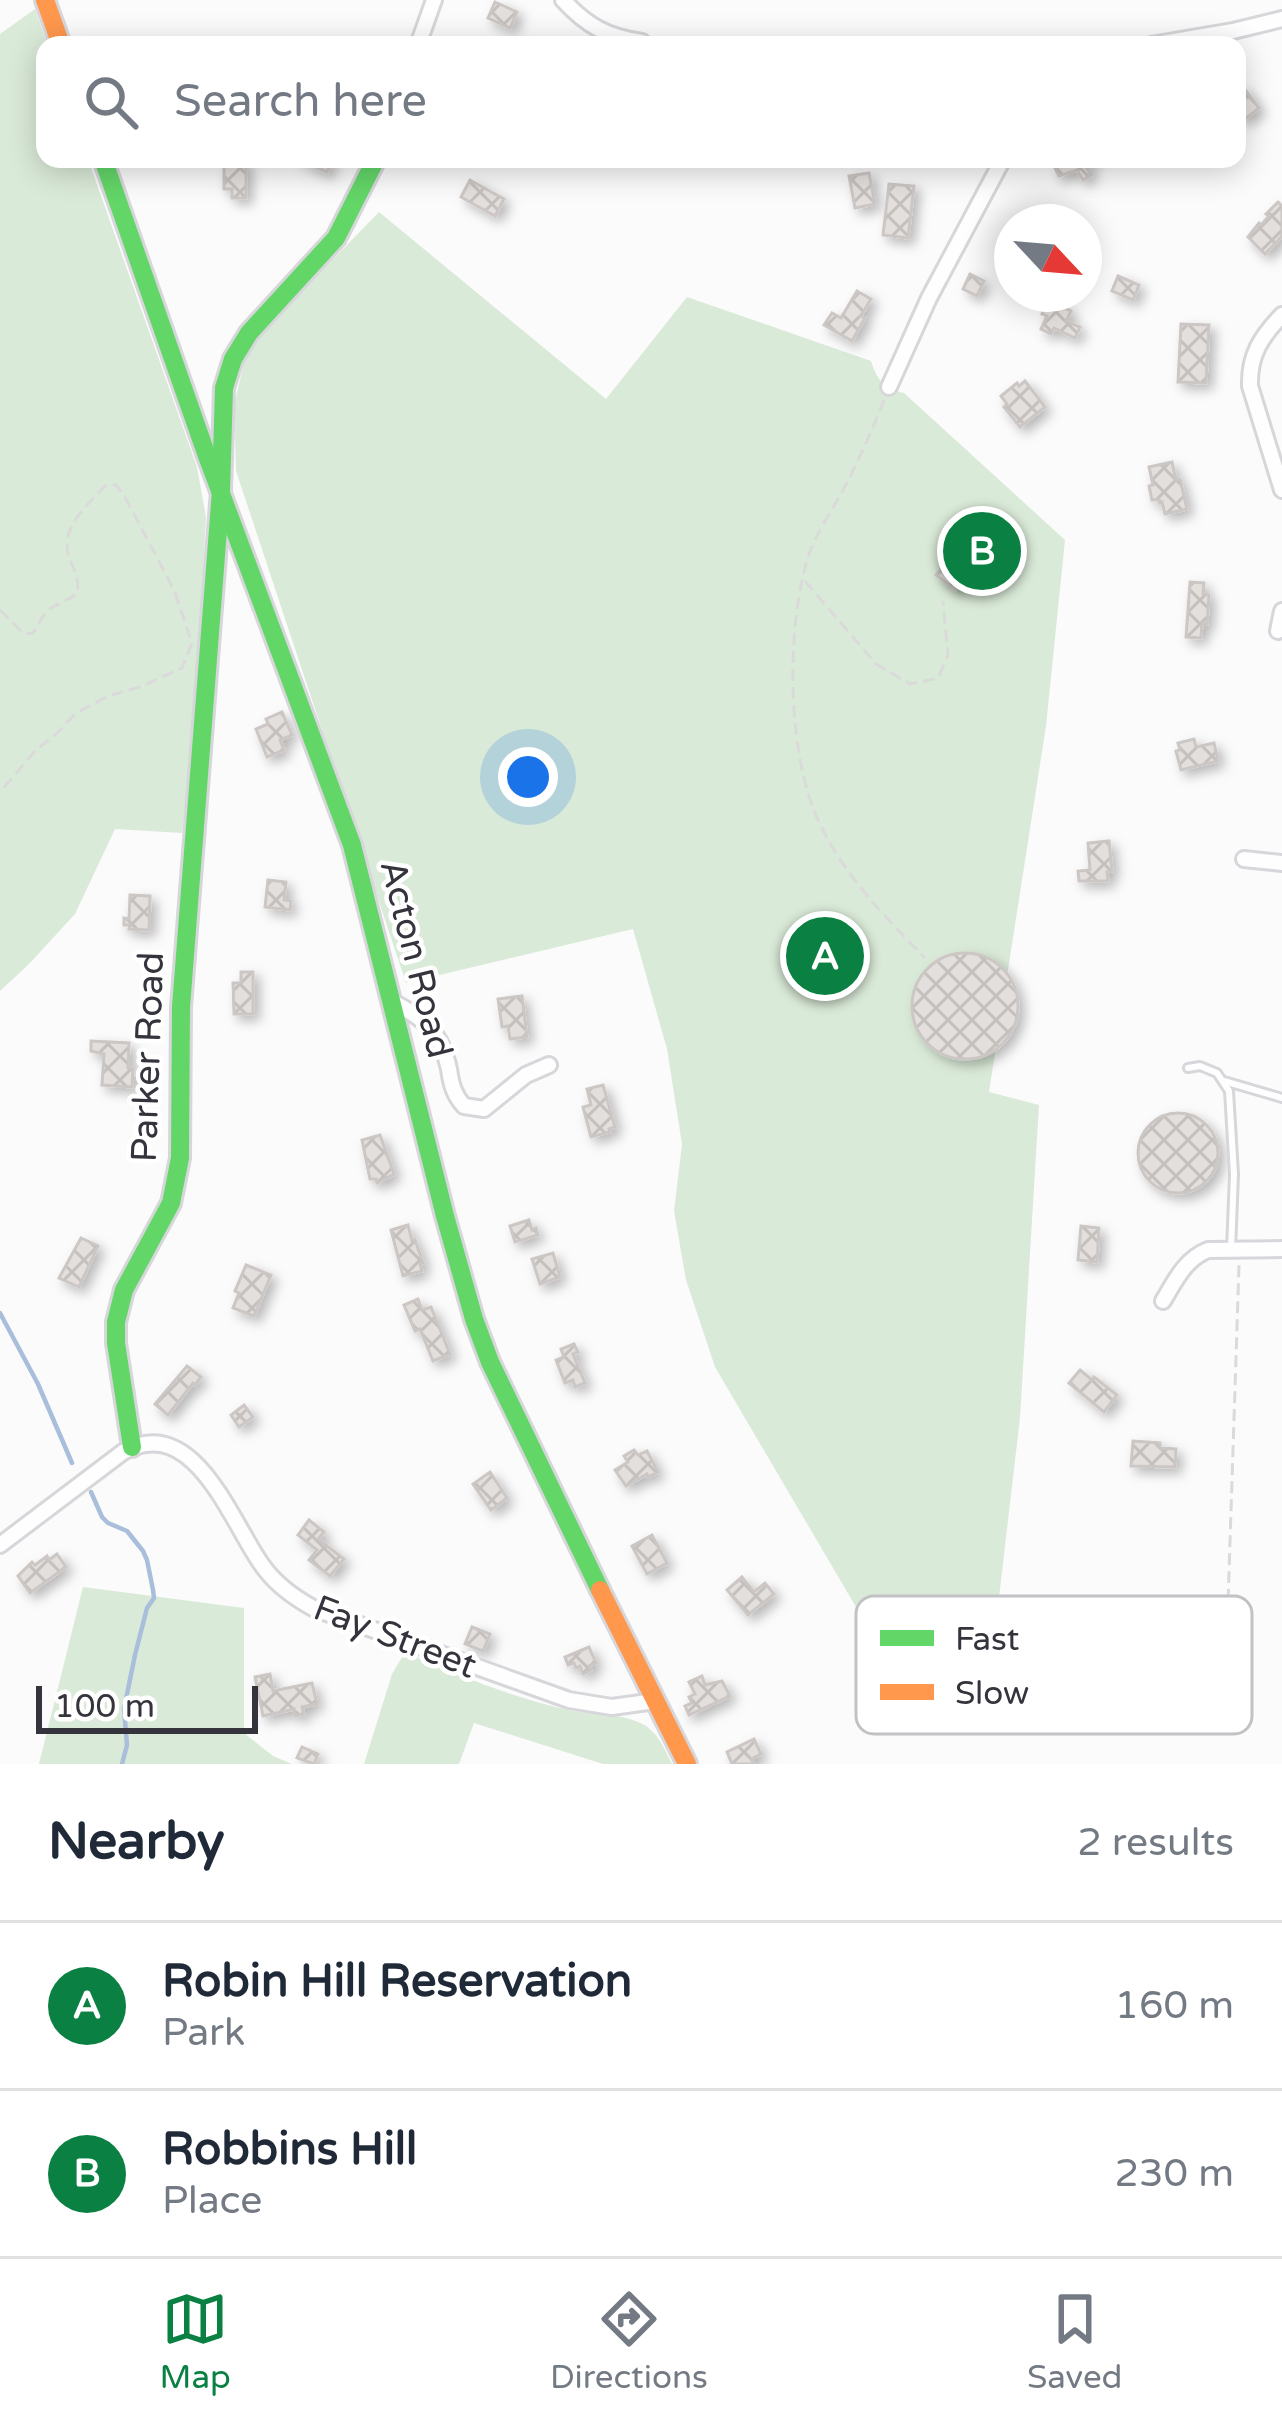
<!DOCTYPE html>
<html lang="en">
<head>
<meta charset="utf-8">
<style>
	body { margin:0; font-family:"Varela Round",sans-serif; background:#f6f6f7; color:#1f2937 }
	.compass { position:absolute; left:994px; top:204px; width:108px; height:108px; border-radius:50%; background:#fff; box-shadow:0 6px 30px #0003; rotate:116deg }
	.scale { position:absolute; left:36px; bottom:30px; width:222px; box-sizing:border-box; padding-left:12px; border:6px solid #35343d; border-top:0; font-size:33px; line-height:42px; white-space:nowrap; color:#35343d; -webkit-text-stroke:9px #fff; paint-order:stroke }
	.you { position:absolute; left:528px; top:777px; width:42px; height:42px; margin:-30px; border:9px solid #fff; border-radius:50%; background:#1a73e8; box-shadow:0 0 0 18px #1a73e833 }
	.badge { display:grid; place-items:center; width:78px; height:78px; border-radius:50%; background:#0b8043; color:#fff; font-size:39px; font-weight:700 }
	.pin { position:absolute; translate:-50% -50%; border:6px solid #fff; box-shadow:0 3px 12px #0006 }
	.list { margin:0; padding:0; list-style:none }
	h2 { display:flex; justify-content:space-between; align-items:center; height:156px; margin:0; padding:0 48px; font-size:51px }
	h2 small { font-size:39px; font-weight:400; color:#747a83 }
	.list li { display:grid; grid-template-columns:78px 1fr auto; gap:36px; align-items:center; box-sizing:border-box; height:168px; padding:0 48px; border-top:3px solid #e0e1e3 }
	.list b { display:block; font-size:45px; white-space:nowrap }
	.list p { margin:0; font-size:39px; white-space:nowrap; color:#747a83 }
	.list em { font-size:39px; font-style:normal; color:#747a83 }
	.icon { flex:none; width:66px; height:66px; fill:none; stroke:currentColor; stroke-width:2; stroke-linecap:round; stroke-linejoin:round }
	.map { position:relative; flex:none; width:1282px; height:1764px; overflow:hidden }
	.search { position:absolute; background:#fff; box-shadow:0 6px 30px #0003; left:36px; right:36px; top:36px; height:132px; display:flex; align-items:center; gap:30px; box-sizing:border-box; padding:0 42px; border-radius:24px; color:#747a83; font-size:45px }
	.sheet { height:492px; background:#fff }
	nav { display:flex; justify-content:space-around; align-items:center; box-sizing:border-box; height:168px; border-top:3px solid #e0e1e3; background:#fff; font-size:33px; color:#747a83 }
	nav a { display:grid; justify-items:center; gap:6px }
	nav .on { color:#0b8043 }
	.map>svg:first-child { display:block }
	.green { fill:#daead8 }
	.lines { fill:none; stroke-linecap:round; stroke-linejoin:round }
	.stream { stroke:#a9bedb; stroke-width:4.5 }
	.building { fill:url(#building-cross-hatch); stroke:#ccc7c4; stroke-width:3; filter:url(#shadow) }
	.lane-casing { stroke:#d7d7db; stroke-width:12 }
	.street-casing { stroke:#d7d7db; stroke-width:20 }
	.fast-casing { stroke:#d7d7db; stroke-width:24 }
	.slow-casing { stroke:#d7d7db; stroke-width:24 }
	.path { stroke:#dadada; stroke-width:3; stroke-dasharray:12 6; stroke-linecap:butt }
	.lane { stroke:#fefefe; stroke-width:6 }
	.street { stroke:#fefefe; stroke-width:14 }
	.fast { stroke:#63d668; stroke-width:18 }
	.slow { stroke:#ff974d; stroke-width:18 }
	.labels { text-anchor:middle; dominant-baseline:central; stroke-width:9; stroke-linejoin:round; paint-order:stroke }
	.street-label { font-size:36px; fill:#35343d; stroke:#fff }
	.key { fill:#fff; stroke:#c2c2c5; stroke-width:3 }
	.key-label { font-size:33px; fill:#35343d }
</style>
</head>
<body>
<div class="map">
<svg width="1282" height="1764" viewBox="0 0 1282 1764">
	<defs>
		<pattern id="building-cross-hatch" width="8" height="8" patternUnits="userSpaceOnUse" patternTransform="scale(3)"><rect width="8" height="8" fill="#e3dfdc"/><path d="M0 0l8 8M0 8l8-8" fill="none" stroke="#c3c0be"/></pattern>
		<filter id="shadow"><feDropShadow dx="5.5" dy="5.5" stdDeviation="6" flood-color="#0004"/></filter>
	</defs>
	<rect width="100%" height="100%" fill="#fbfbfb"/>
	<g class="green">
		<polygon points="35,9 48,45 45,45 45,159 88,159 197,467 206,517 194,741 182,833 115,829 75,914 29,964 0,991 0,34"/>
		<path d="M379,212L606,399L687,297L871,361C877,380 884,389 904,393L1065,540L1046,726L989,1092L1039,1105L1020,1418L985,1717L920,1716L715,1367L686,1280L674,1211L682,1144L667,1049L633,929L406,983L236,471L234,405L245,359L271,323Z"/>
		<polygon points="83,1587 244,1608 244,1733 273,1756 292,1764 39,1764"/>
		<path d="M405,1652C456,1674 510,1697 564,1709C589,1715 623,1712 646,1726C659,1735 665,1750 672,1764H603L474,1723L459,1764H364L392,1674Z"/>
	</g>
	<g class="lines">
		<g class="stream">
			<polyline points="0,1313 38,1384 72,1463"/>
			<polyline points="91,1492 102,1517 108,1523 127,1531 143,1551 147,1560 153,1590 154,1598 147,1608 135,1655 124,1709 127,1745 122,1764"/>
		</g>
	</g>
	<g class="building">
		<polygon points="495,2 517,12 510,28 488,18"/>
		<polygon points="1243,87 1259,108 1244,120 1237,111 1237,92"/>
		<polygon points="297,159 332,159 327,172"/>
		<polygon points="1061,159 1095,159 1085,165 1091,175 1083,180 1077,170 1059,176 1054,166"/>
		<polygon points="224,161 246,161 246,198 232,198 232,189 224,189"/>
		<polygon points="869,173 875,204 855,208 849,176"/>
		<polygon points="470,180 504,199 495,216 461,197"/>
		<polygon points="889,184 914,186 908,238 883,235"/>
		<polygon points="1278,202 1282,206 1282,236 1265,254 1248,237 1259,223 1261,225 1269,216 1266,214"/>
		<polygon points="970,274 984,281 977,296 963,289"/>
		<polygon points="1118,276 1139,285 1133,300 1112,291"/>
		<polygon points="857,291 871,299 861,316 865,318 852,341 824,325 832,313 841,318"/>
		<polygon points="1048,300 1071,311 1066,321 1080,327 1075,338 1054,328 1051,334 1041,329 1047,316 1042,314"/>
		<polygon points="1181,324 1209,325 1206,383 1178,382"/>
		<polygon points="1025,381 1045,407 1020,427 1004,407 1007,404 1001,396 1017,383 1019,386"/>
		<polygon points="1172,462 1176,480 1180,479 1187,509 1165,514 1162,502 1160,503 1159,499 1152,500 1149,486 1153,485 1149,467"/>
		<polygon points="952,555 959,561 954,567 959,570 962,566 969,572 955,590 936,575"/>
		<polygon points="1190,582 1204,583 1203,594 1209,595 1207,624 1202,623 1201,638 1186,637"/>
		<polygon points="282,712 292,735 280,740 284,750 267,757 256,729 268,724 266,719"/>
		<polygon points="1194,739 1196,747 1214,743 1218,761 1181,770 1176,751 1180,750 1178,743"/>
		<polygon points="1109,841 1112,871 1107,872 1108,881 1079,881 1078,871 1090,870 1088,843"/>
		<polygon points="268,880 286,882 284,900 291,901 290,910 265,907"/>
		<polygon points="130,895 150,896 149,930 129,929 130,925 124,925 124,918 129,919"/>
		<circle cx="965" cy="1006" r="53"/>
		<polygon points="241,972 253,972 253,1014 234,1014 233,983 241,983"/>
		<polygon points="522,996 527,1037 510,1039 508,1026 502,1027 498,999"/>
		<polygon points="91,1041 129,1043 128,1068 133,1068 132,1087 102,1085 104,1054 91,1051"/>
		<polygon points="603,1085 615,1127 609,1129 610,1132 591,1137 583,1107 591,1105 587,1089"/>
		<circle cx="1178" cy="1153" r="40"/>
		<polygon points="380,1135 394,1174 377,1183 376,1179 370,1179 362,1140"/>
		<polygon points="529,1220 532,1230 536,1228 538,1235 515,1242 510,1226"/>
		<polygon points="408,1225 412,1241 415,1240 423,1263 420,1264 422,1271 403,1276 391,1230"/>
		<polygon points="1081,1226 1099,1228 1097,1262 1078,1260"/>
		<polygon points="81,1238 98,1246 79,1287 59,1278"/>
		<polygon points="553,1253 560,1277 540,1284 532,1259"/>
		<polygon points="246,1265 271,1275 254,1316 233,1308 239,1293 235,1291"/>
		<polygon points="418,1299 422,1310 431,1307 450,1354 433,1361 420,1329 415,1331 404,1305"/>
		<polygon points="574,1344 578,1352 573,1354 585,1383 575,1387 573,1380 565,1383 556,1360 564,1357 561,1349"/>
		<polygon points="187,1366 201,1377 195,1385 193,1383 168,1415 155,1404"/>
		<polygon points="1080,1370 1092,1380 1094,1377 1117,1395 1104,1412 1069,1383"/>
		<polygon points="244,1405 253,1417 239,1427 231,1415"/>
		<polygon points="1133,1441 1160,1443 1160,1448 1176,1449 1175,1467 1131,1466"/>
		<polygon points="634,1450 638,1455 647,1451 658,1472 648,1477 647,1474 626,1486 615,1470 628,1462 624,1456"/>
		<polygon points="490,1472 507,1498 491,1510 473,1484"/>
		<polygon points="309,1520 324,1532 318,1539 344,1559 330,1576 309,1560 317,1550 298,1535"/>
		<polygon points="652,1535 667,1563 647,1574 632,1546"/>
		<polygon points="57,1554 66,1567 30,1593 18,1576 32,1562 35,1565 47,1556 49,1560"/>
		<polygon points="742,1577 754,1592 765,1583 774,1594 748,1615 727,1590"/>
		<polygon points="472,1627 490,1634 483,1651 465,1644"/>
		<polygon points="589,1647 596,1663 589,1666 591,1670 583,1674 580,1666 576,1668 574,1663 568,1665 565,1657"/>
		<polygon points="270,1674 273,1691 312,1683 317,1704 302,1707 304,1714 295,1716 294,1709 263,1716 255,1677"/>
		<polygon points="702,1676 705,1685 722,1681 730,1696 689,1715 685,1706 692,1703 689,1697 695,1694 689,1682"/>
		<polygon points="754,1739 761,1754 751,1759 754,1764 732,1764 727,1752"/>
		<polygon points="302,1747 318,1754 314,1764 297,1758"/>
	</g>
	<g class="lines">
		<defs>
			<g id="lane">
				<polyline points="1188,1068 1200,1066 1217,1073 1229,1091 1234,1174 1231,1250"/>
				<polyline points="1224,1081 1282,1098"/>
			</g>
			<g id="street">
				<path d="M563,0C587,26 607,37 642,42"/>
				<polyline points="418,45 434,0"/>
				<polyline points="1151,45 1233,31 1282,19"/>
				<path d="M1282,315C1261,337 1249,355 1250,386L1282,490"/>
				<polyline points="889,387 929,298 1003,159"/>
				<polyline points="1278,631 1282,611"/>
				<polyline points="1244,859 1282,863"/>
				<path d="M393,1002C425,1019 441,1032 449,1069C451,1084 454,1095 464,1106L484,1109L526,1075L549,1065"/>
				<path d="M1163,1301C1175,1281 1185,1259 1208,1250L1282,1249"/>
				<path d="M0,1545L123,1452C194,1412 231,1522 262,1565C275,1584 293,1597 313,1608L569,1700L612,1707L655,1701"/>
			</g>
			<g id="fast">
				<polyline points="103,159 207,456 352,845 445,1216 474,1319 490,1362 600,1590"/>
				<polyline points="132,1447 116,1343 116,1322 124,1290 171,1203 180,1158 181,1007 221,491 224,388 233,359 249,333 336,238 376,159"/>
			</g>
			<g id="slow">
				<polyline points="45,0 61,45"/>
				<polyline points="600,1590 687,1764"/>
			</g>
		</defs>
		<use href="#lane" class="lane-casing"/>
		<use href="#street" class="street-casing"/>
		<use href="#fast" class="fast-casing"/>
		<use href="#slow" class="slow-casing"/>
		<g class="path">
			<path d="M884,400C872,431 858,462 842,492C830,513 816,534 808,557C786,629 787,752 818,820C842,873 885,917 925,958"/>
			<polyline points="805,581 876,664 910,684 938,678 948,655 943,601"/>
			<path d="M0,610L24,634L33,633L47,610L76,595C83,575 67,564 67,545C66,523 91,501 105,486L116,485L126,499L174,590L192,643L182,668L140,687L108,696L75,714L57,733L36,750L0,792"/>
			<polyline points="1224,1727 1239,1265"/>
		</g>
		<use href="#lane" class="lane"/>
		<use href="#street" class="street"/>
		<use href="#fast" class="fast"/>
		<use href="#slow" class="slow"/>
	</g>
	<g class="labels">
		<g class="street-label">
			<text transform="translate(416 959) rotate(76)">Acton Road</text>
			<text transform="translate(148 1057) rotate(-88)">Parker Road</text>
			<text transform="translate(395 1637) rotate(21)">Fay Street</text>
		</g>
	</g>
	<rect x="856" y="1596" width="396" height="138" rx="18" class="key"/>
	<rect x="880" y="1630" width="54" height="16" fill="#63d668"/>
	<rect x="880" y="1684" width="54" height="16" fill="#ff974d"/>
	<g class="key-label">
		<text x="955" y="1650">Fast</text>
		<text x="955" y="1704">Slow</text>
	</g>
</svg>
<svg class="compass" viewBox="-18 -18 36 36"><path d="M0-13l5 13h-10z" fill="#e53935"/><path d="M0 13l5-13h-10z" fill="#747a83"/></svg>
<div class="scale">100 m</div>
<div class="you"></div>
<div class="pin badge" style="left:825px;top:956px">A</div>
<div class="pin badge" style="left:982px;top:551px">B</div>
<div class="search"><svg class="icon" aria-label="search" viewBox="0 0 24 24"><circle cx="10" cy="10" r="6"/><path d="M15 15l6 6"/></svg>Search here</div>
</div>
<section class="sheet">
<h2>Nearby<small>2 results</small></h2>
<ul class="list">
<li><span class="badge">A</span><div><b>Robin Hill Reservation</b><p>Park</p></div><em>160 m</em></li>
<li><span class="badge">B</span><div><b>Robbins Hill</b><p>Place</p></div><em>230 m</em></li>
</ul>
</section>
<nav>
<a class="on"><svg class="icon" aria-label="map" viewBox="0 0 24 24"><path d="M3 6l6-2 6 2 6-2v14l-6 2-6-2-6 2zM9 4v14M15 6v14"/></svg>Map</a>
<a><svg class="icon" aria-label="directions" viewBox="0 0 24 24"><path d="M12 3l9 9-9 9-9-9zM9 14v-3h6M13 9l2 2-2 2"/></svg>Directions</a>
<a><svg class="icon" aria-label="saved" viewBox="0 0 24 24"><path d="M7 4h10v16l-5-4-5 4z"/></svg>Saved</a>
</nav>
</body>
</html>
